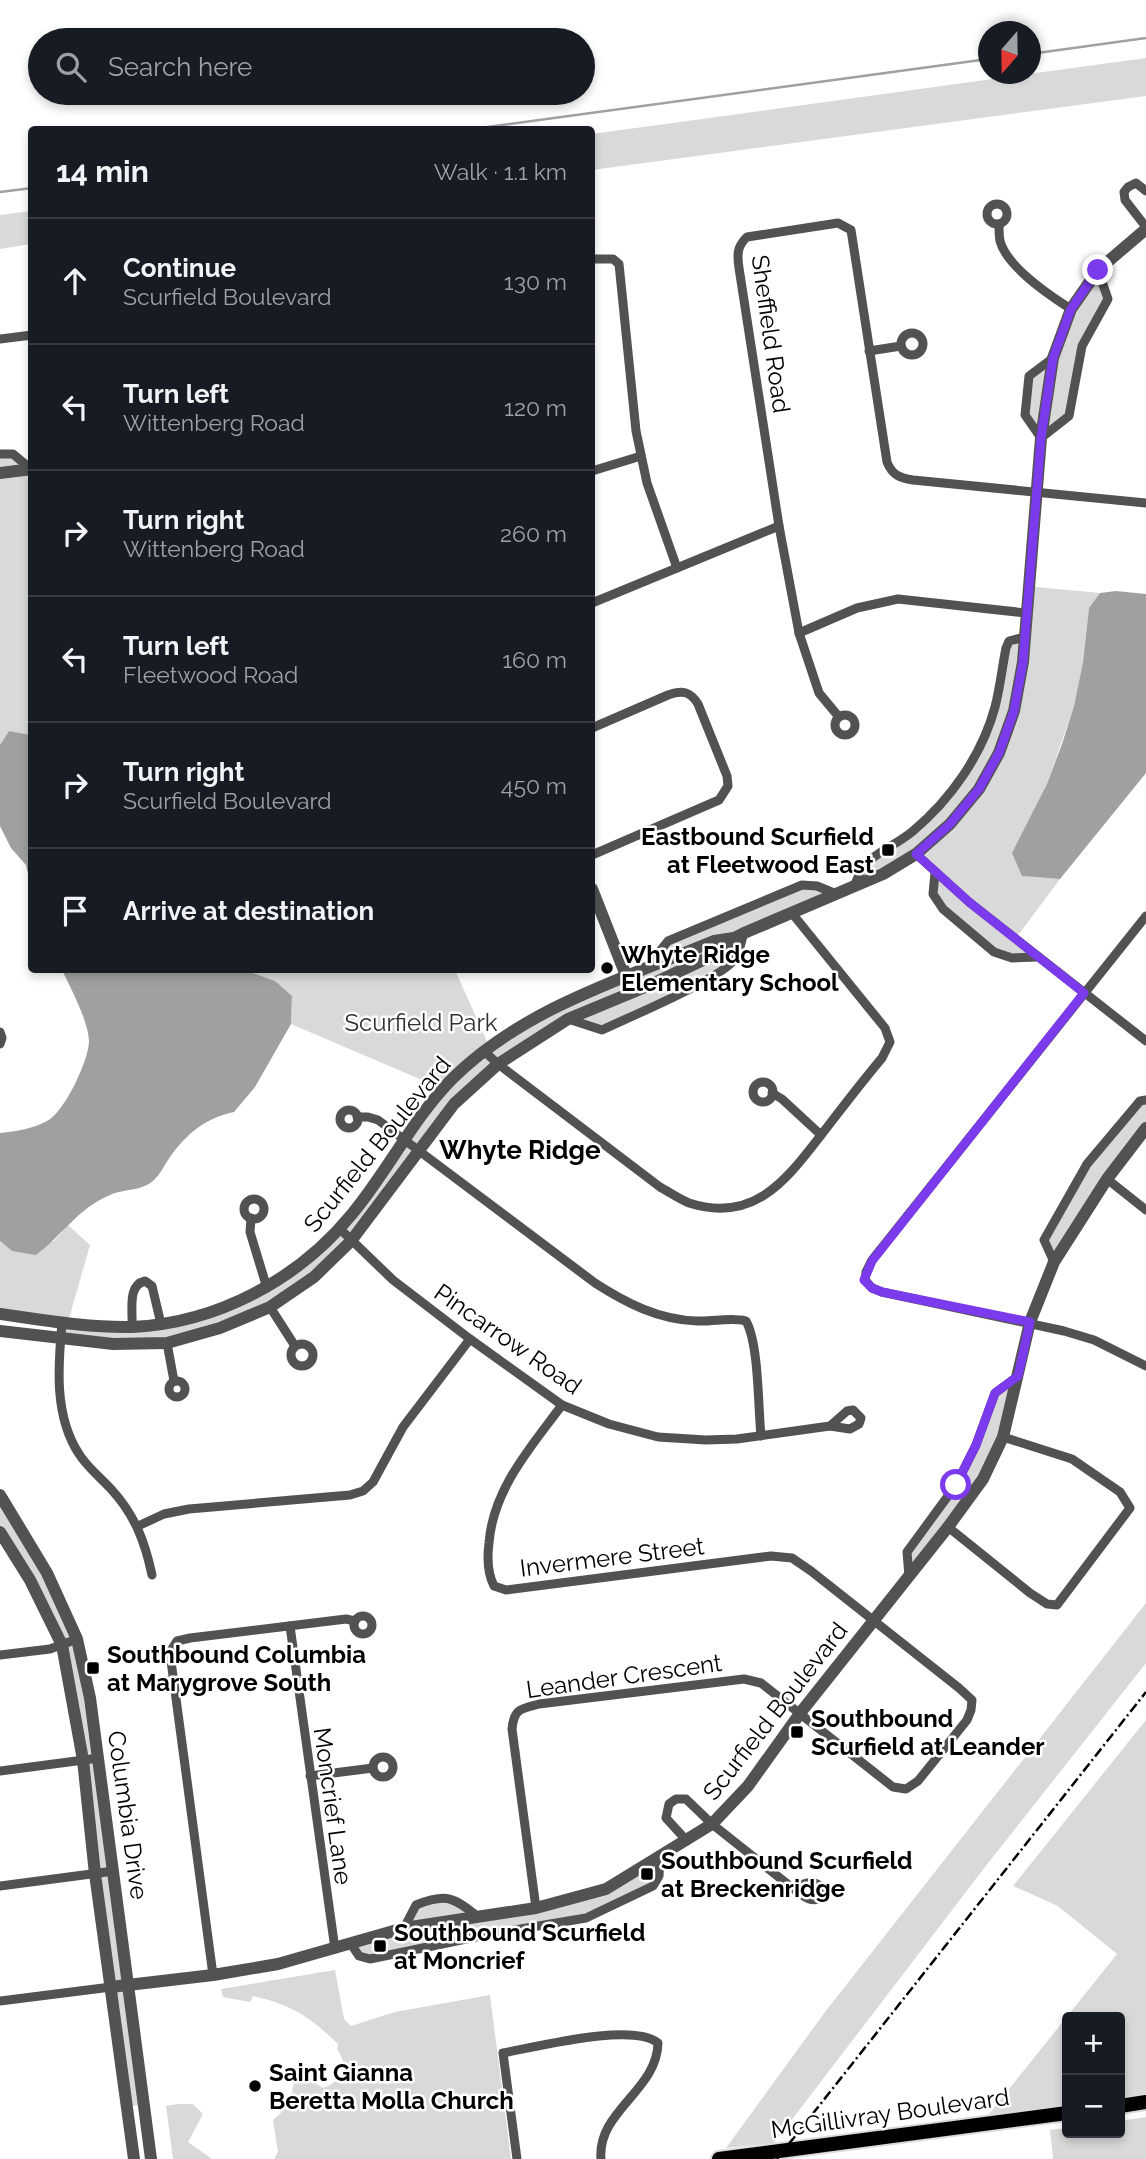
<!DOCTYPE html>
<html lang="en">
<head>
<meta charset="utf-8">
<style>
	body { margin:0; font-family:Raleway,sans-serif; background:#242831; color:#f1f3f6 }
	.controls { position:absolute; right:21px; bottom:21px; display:grid; overflow:hidden; border-radius:7px; box-shadow:0 4px 10px #0003 }
	.controls button { width:63px; height:63px; display:grid; place-items:center; padding:0; border:0; border-bottom:2px solid #363941; background:#171b24; color:#f1f3f6; font:35px sans-serif }
	.compass { position:absolute; left:978px; top:21px; width:63px; height:63px; border-radius:50%; background:#171b24; box-shadow:0 4px 10px #0003; rotate:200deg }
	.stop { position:absolute; width:21px; height:21px; margin:-16px; border:5px solid #7c3aed; border-radius:50%; background:#fff }
	.stop.end { background:#7c3aed; border-color:#fff; box-shadow:0 2px 7px #0008 }
	.list { margin:0; padding:0; list-style:none }
	h2 { display:flex; justify-content:space-between; align-items:center; height:91px; margin:0; padding:0 28px; font-size:30px }
	h2 small { font-size:23px; font-weight:400; color:#9ea1a6 }
	.list li { display:grid; grid-template-columns:46px 1fr auto; gap:21px; align-items:center; box-sizing:border-box; height:126px; padding:0 28px; border-top:2px solid #363941 }
	.list b { display:block; font-size:26px; white-space:nowrap }
	.list p { margin:0; font-size:23px; white-space:nowrap; color:#9ea1a6 }
	.list em { font-size:23px; font-style:normal; color:#9ea1a6 }
	.icon { flex:none; width:38px; height:38px; fill:none; stroke:currentColor; stroke-width:2; stroke-linecap:round; stroke-linejoin:round }
	.map { position:relative; flex:none; width:1146px; height:2159px; overflow:hidden }
	.search { position:absolute; background:#171b24; box-shadow:0 4px 10px #0003; left:28px; top:28px; width:567px; height:77px; display:flex; align-items:center; gap:18px; box-sizing:border-box; padding:0 24px; border-radius:38px; color:#9ea1a6; font-size:26px }
	.panel { position:absolute; background:#171b24; box-shadow:0 4px 10px #0003; left:28px; top:126px; width:567px; height:847px; border-radius:7px }
	.map>svg:first-child { display:block }
	.green { fill:#d9d9d9 }
	.water { fill:#a0a0a0 }
	.lines { fill:none; stroke-linecap:round; stroke-linejoin:round }
	.stream { stroke:#a0a0a0; stroke-width:2.5 }
	.primary-casing { stroke:#dbdbdb; stroke-width:18 }
	.minor { stroke:#525252; stroke-width:9 }
	.tertiary { stroke:#525252; stroke-width:12 }
	.primary { stroke:#000; stroke-width:14 }
	.rail { stroke:#000; stroke-width:2.5; stroke-dasharray:10 3.5 2 3.5; stroke-linecap:butt }
	.route { stroke:#7c3aed; stroke-width:9 }
	.poi-dot { fill:#000; stroke:#fff; stroke-width:2.5 }
	.labels { text-anchor:middle; dominant-baseline:central; stroke-width:5; stroke-linejoin:round; paint-order:stroke }
	.street-label { font-size:24px; fill:#000; stroke:#fff }
	.poi-label { font-size:24px; font-weight:bold; fill:#000; stroke:#fff; text-anchor:start }
	.park-label { font-size:24px; fill:#303030; stroke:#fff }
	.neighbourhood-label { font-size:26px; font-weight:bold; fill:#000; stroke:#fff }
</style>
</head>
<body>
<div class="map">
<svg width="1146" height="2159" viewBox="0 0 1146 2159">
	<rect width="100%" height="100%" fill="#fff"/>
	<g class="green">
		<polygon points="1146,58 1146,96 592,170 592,134"/>
		<polygon points="31,211 31,244 0,249 0,215"/>
		<polygon points="1098,270 1108,299 1082,346 1069,416 1041,438 1025,415 1029,376 1053,358 1071,309"/>
		<polygon points="9,452 22,469 31,468 32,735 9,731 0,745 0,453"/>
		<polygon points="1026,586 1100,593 1089,608 1083,662 1074,706 1047,784 1031,818 1022,876 1060,879 1016,938 1037,957 994,952 943,909 933,894 935,873 916,854 855,884 861,868 893,845 951,792 989,726 1006,648 1025,637"/>
		<polygon points="802,885 834,893 744,933 735,958 720,973 602,1030 567,1019 454,1104 351,1241 270,1307 167,1343 61,1339 67,1323 0,1314 0,1241 12,1251 54,1241 68,1225 90,1245 68,1322 161,1324 267,1288 352,1215 443,1089 291,1024 292,996 247,971 227,970 455,970 489,1046 644,969 668,941"/>
		<polygon points="1146,1100 1146,1128 1054,1262 1044,1240 1087,1164"/>
		<polygon points="1018,1376 983,1479 909,1576 907,1552 956,1485 995,1393"/>
		<polygon points="0,1495 77,1639 145,2104 126,2107 62,1646 0,1532"/>
		<polygon points="1146,1603 1146,1663 985,1867 774,2143 726,2148 825,2012"/>
		<polygon points="1146,1720 1146,2102 1120,2106 1120,2017 1067,2017 1067,2113 981,2124 1117,1954 1058,1906 1013,1886"/>
		<polygon points="660,1858 653,1886 586,1918 370,1959 351,1944 403,1928 416,1905 444,1897 477,1916 606,1889"/>
		<path d="M335,1970L344,2019L351,2026L395,2012L490,1995L511,2159H274L278,2152L273,2120C288,2108 292,2099 294,2080H311L323,2088C342,2081 350,2067 337,2049L338,2044C309,2016 292,2005 253,1996L250,2002L223,1997L221,1989Z"/>
		<polygon points="178,2104 193,2104 203,2114 188,2142 212,2159 173,2159 166,2106"/>
		<polygon points="1146,2117 1146,2159 1051,2159 1053,2158 1050,2130 1067,2128 1067,2133 1120,2133 1120,2121"/>
	</g>
	<g class="water">
		<polygon points="1116,591 1146,594 1146,773 1060,879 1022,876 1012,853 1047,784 1062,744 1074,706 1083,662 1089,608 1100,593"/>
		<polygon points="9,731 31,735 31,887 26,865 11,848 0,826 0,745"/>
		<path d="M62,970L247,971L275,981L292,996L291,1024L255,1087L234,1112C206,1118 187,1133 170,1157C165,1164 161,1173 155,1179C142,1192 126,1188 110,1195C77,1209 64,1234 36,1255L12,1251L0,1241V1133C17,1131 32,1129 47,1121C64,1113 89,1060 89,1041C88,1020 71,989 62,970Z"/>
	</g>
	<g class="lines">
		<g class="stream">
			<polyline points="1030,54 1146,38"/>
			<polyline points="465,130 988,59"/>
			<polyline points="0,192 32,188"/>
		</g>
		<defs>
			<g id="primary">
				<polyline points="1120,2106 1146,2102"/>
				<polyline points="719,2159 1067,2113"/>
			</g>
		</defs>
		<use href="#primary" class="primary-casing"/>
		<g class="minor">
			<polyline points="1146,191 1136,183 1128,187 1124,192 1125,200 1146,227"/>
			<circle cx="997" cy="214" r="10"/>
			<path d="M999,224C999,229 999,236 1000,241C1007,267 1049,295 1071,309"/>
			<polyline points="592,259 613,259 619,264 636,431 647,483 677,568"/>
			<circle cx="912" cy="344" r="11"/>
			<polyline points="0,339 32,335"/>
			<polyline points="869,351 901,346"/>
			<polyline points="1053,358 1029,376 1025,415 1041,438 1069,416 1082,346 1108,299 1098,270"/>
			<polyline points="0,454 13,454 31,469"/>
			<polyline points="592,471 641,456"/>
			<polyline points="592,603 779,526"/>
			<polyline points="799,633 857,608 898,599 1026,613"/>
			<circle cx="845" cy="725" r="10"/>
			<path d="M839,717L819,693L799,633L779,526L739,268C737,255 737,246 747,237L838,223L851,230L887,462C892,475 900,478 913,480L1146,503"/>
			<path d="M592,728L668,695C682,690 690,691 698,704L727,776L728,786L719,800L592,855"/>
			<polyline points="916,854 969,902 1146,1041"/>
			<polyline points="935,873 933,894 943,909 994,952 1012,958 1037,957"/>
			<path d="M855,884C867,852 889,851 913,831C951,799 982,755 995,707C1000,688 1002,668 1006,648L1009,641L1025,637"/>
			<polyline points="1146,916 872,1260 866,1272 865,1280 872,1288 882,1292 1064,1331 1094,1340 1146,1366"/>
			<polyline points="655,965 659,952 668,941 802,885 817,886 834,893"/>
			<path d="M568,1019L602,1030C629,1017 721,979 735,959C740,952 741,941 744,933"/>
			<polyline points="0,1032 2,1038 0,1044"/>
			<path d="M484,1051L498,1064L660,1187C669,1192 679,1199 689,1203C752,1223 784,1183 818,1139C839,1112 860,1084 882,1058L890,1042L885,1028L791,912"/>
			<circle cx="763" cy="1092" r="10"/>
			<polyline points="772,1093 782,1099 821,1135"/>
			<circle cx="349" cy="1119" r="9"/>
			<path d="M357,1117H368L378,1120L595,1283C626,1303 659,1320 697,1321C713,1322 730,1317 746,1321C759,1344 758,1407 761,1436"/>
			<polyline points="1107,1179 1146,1210"/>
			<circle cx="254" cy="1209" r="10"/>
			<polyline points="251,1218 250,1232 267,1288"/>
			<polyline points="339,1228 393,1280 470,1339 562,1405 609,1424 658,1437 706,1440 737,1439 830,1426"/>
			<polyline points="1054,1262 1044,1240 1087,1164 1140,1101 1146,1100"/>
			<polyline points="270,1307 295,1346"/>
			<path d="M62,1323C58,1366 54,1416 79,1454C87,1467 101,1478 111,1489C135,1515 145,1542 152,1575"/>
			<path d="M132,1327C133,1311 127,1285 145,1281L152,1286L161,1324"/>
			<polyline points="167,1343 174,1381"/>
			<circle cx="302" cy="1355" r="11"/>
			<circle cx="177" cy="1389" r="8"/>
			<polygon points="853,1410 861,1418 859,1424 850,1429 830,1426 847,1411"/>
			<polyline points="138,1526 164,1514 189,1509 350,1495 363,1491 373,1482 403,1427 470,1339"/>
			<polyline points="948,1527 1030,1593 1047,1604 1057,1605 1130,1508 1120,1492 1072,1459 1003,1437"/>
			<polyline points="909,1576 907,1552 956,1485 976,1445 995,1393 1018,1376"/>
			<circle cx="363" cy="1625" r="9"/>
			<polyline points="290,1626 335,1949"/>
			<polyline points="0,1655 50,1649 77,1639"/>
			<circle cx="383" cy="1767" r="10"/>
			<polyline points="0,1771 99,1758"/>
			<polyline points="310,1776 373,1768"/>
			<path d="M687,1841L666,1818L669,1804L676,1799H686L712,1824L795,1890C804,1881 817,1878 824,1892L821,1898C811,1903 803,1896 795,1890"/>
			<polyline points="0,1886 114,1871"/>
			<path d="M536,1908L512,1729C514,1708 521,1709 539,1704L744,1679L761,1683L893,1787L906,1789L918,1781L967,1720L971,1710L972,1700L959,1688L811,1571L792,1558L771,1556L506,1590L494,1586C487,1572 487,1558 489,1543C493,1489 531,1447 562,1405"/>
			<path d="M404,1928L416,1905C446,1893 453,1897 477,1916"/>
			<polyline points="351,1944 359,1956 370,1959 490,1934 586,1918 653,1886 659,1876 660,1858"/>
			<polyline points="213,1975 171,1661 172,1649 177,1641 190,1638 346,1619 355,1621"/>
			<polyline points="0,2001 111,1987"/>
			<path d="M517,2159L503,2053C537,2047 632,2022 658,2043C657,2091 597,2111 601,2159"/>
		</g>
		<g class="tertiary">
			<polyline points="0,473 32,469"/>
			<polyline points="592,889 629,983"/>
			<path d="M0,1314C43,1320 88,1328 132,1327C217,1323 298,1280 352,1214C388,1171 413,1118 453,1078C524,1008 625,978 714,941L734,938"/>
			<polyline points="0,1331 113,1344 167,1343 220,1328 270,1307 314,1277 351,1241 454,1104 498,1064 568,1019 650,985 720,952 736,937 744,933 883,874 916,854 950,824 979,789 999,753 1014,711 1023,662 1041,438 1053,358 1071,309 1098,270 1146,229"/>
			<polyline points="0,1495 47,1573 77,1639 90,1698 151,2159"/>
			<polyline points="0,1532 30,1580 62,1645 83,1760 95,1874 134,2159"/>
			<polyline points="111,1987 213,1975 278,1964 404,1928 536,1908 606,1889 712,1824 748,1786 801,1712 948,1527 983,1479 1003,1437 1030,1322 1054,1262 1107,1179 1146,1128"/>
		</g>
		<use href="#primary" class="primary"/>
		<polyline class="rail" points="777,2159 1146,1692"/>
	</g>
	<g class="lines">
		<polyline class="route" points="956,1485 976,1445 995,1393 1018,1376 1030,1322 882,1292 872,1288 864,1280 872,1261 1084,993 969,902 916,854 950,824 979,789 999,753 1014,711 1023,662 1041,438 1053,358 1071,309 1098,270"/>
	</g>
	<g class="poi-dot">
		<rect x="881" y="843" width="14" height="14" rx="3.5"/>
		<circle cx="607" cy="968" r="7"/>
		<rect x="86" y="1661" width="14" height="14" rx="3.5"/>
		<rect x="790" y="1725" width="14" height="14" rx="3.5"/>
		<rect x="640" y="1867" width="14" height="14" rx="3.5"/>
		<rect x="373" y="1939" width="14" height="14" rx="3.5"/>
		<circle cx="255" cy="2086" r="7"/>
	</g>
	<g class="labels">
		<g class="street-label">
			<text transform="translate(771 334) rotate(82)">Sheffield Road</text>
			<text transform="translate(377 1144) rotate(-51)">Scurfield Boulevard</text>
			<text transform="translate(508 1339) rotate(35)">Pincarrow Road</text>
			<text transform="translate(612 1557) rotate(-7)">Invermere Street</text>
			<text transform="translate(624 1676) rotate(-8)">Leander Crescent</text>
			<text transform="translate(775 1711) rotate(-52)">Scurfield Boulevard</text>
			<text transform="translate(333 1806) rotate(82)">Moncrief Lane</text>
			<text transform="translate(128 1815) rotate(82)">Columbia Drive</text>
			<text transform="translate(890 2113) rotate(-8)">McGillivray Boulevard</text>
		</g>
		<g class="poi-label">
			<text x="874" y="836" text-anchor="end">Eastbound Scurfield<tspan x="874" dy="28">at Fleetwood East</tspan></text>
			<text x="621" y="954">Whyte Ridge<tspan x="621" dy="28">Elementary School</tspan></text>
			<text x="107" y="1654">Southbound Columbia<tspan x="107" dy="28">at Marygrove South</tspan></text>
			<text x="811" y="1718">Southbound<tspan x="811" dy="28">Scurfield at Leander</tspan></text>
			<text x="661" y="1860">Southbound Scurfield<tspan x="661" dy="28">at Breckenridge</tspan></text>
			<text x="394" y="1932">Southbound Scurfield<tspan x="394" dy="28">at Moncrief</tspan></text>
			<text x="269" y="2072">Saint Gianna<tspan x="269" dy="28">Beretta Molla Church</tspan></text>
		</g>
		<g class="park-label">
			<text x="421" y="1022">Scurfield Park</text>
		</g>
		<g class="neighbourhood-label">
			<text x="520" y="1150">Whyte Ridge</text>
		</g>
	</g>
</svg>
<div class="controls">
<button>+</button>
<button>−</button>
</div>
<svg class="compass" viewBox="-18 -18 36 36"><path d="M0-13l5 13h-10z" fill="#e53935"/><path d="M0 13l5-13h-10z" fill="#9ea1a6"/></svg>
<div class="stop" style="left:956px;top:1485px"></div>
<div class="stop end" style="left:1098px;top:270px"></div>
<div class="search"><svg class="icon" aria-label="search" viewBox="0 0 24 24"><circle cx="10" cy="10" r="6"/><path d="M15 15l6 6"/></svg>Search here</div>
<section class="panel">
<h2>14 min<small>Walk · 1.1 km</small></h2>
<ul class="list">
<li><svg class="icon" aria-label="ahead" viewBox="0 0 24 24"><path d="M12 20V5M6 11l6-6 6 6"/></svg><div><b>Continue</b><p>Scurfield Boulevard</p></div><em>130 m</em></li>
<li><svg class="icon" aria-label="left" viewBox="0 0 24 24"><path d="M17 20v-9H6M10 6l-5 5 5 5"/></svg><div><b>Turn left</b><p>Wittenberg Road</p></div><em>120 m</em></li>
<li><svg class="icon" aria-label="right" viewBox="0 0 24 24"><path d="M7 20v-9h11M14 6l5 5-5 5"/></svg><div><b>Turn right</b><p>Wittenberg Road</p></div><em>260 m</em></li>
<li><svg class="icon" aria-label="left" viewBox="0 0 24 24"><path d="M17 20v-9H6M10 6l-5 5 5 5"/></svg><div><b>Turn left</b><p>Fleetwood Road</p></div><em>160 m</em></li>
<li><svg class="icon" aria-label="right" viewBox="0 0 24 24"><path d="M7 20v-9h11M14 6l5 5-5 5"/></svg><div><b>Turn right</b><p>Scurfield Boulevard</p></div><em>450 m</em></li>
<li><svg class="icon" aria-label="arrive" viewBox="0 0 24 24"><path d="M6 21V4h12l-3 4 3 4H6"/></svg><div><b>Arrive at destination</b></div></li>
</ul>
</section>
</div>
</body>
</html>
